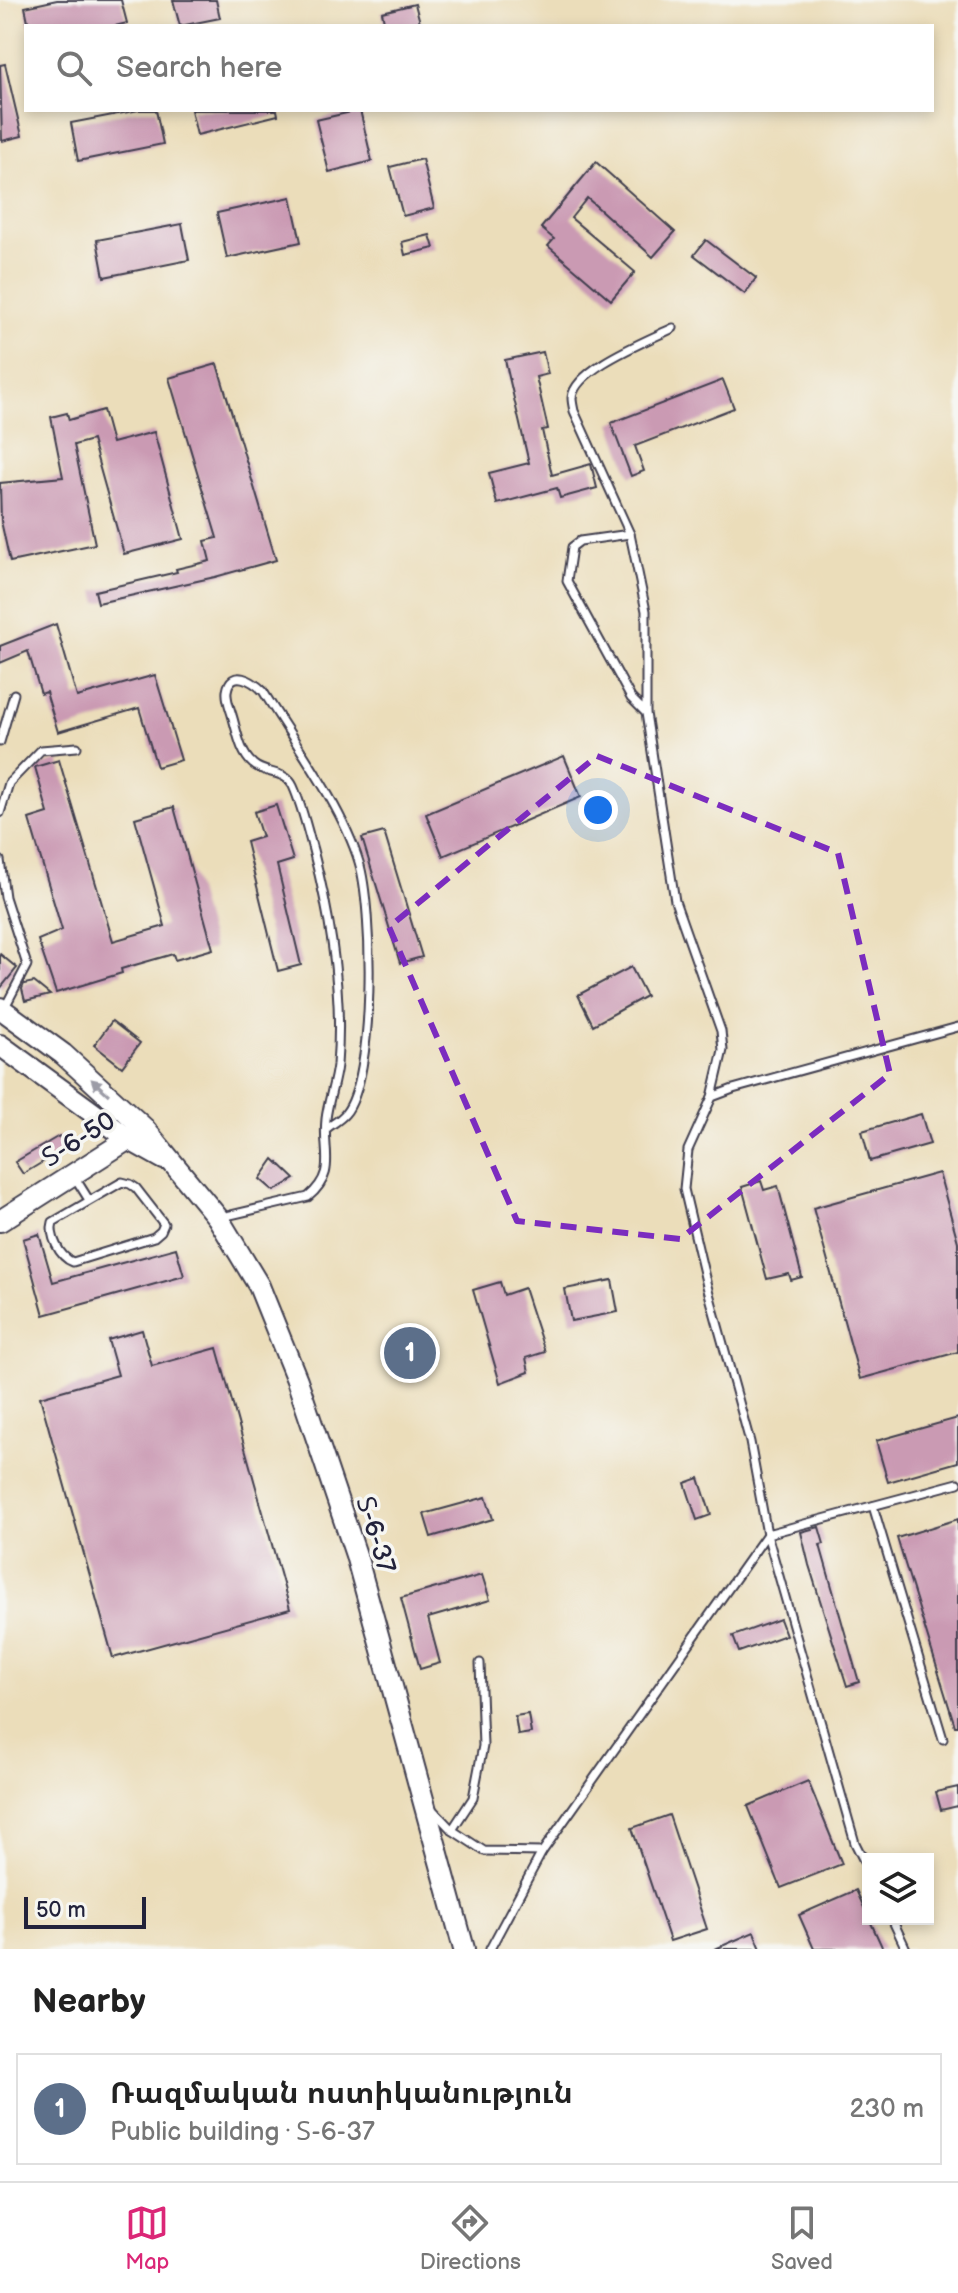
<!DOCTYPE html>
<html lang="en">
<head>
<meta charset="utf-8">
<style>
	body { margin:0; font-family:"Balsamiq Sans","Noto Sans Armenian",sans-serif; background:#f6f6f6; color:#222 }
	.controls { position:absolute; right:24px; bottom:24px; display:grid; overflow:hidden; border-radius:0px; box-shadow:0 4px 12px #0003 }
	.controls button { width:72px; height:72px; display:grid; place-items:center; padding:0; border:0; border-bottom:2px solid #e0e0e0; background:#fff; color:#222; font:40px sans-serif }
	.scale { position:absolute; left:24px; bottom:20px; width:122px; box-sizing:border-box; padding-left:8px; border:4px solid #22223b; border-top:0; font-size:22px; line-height:28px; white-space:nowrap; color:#22223b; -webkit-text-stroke:6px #f6f6f2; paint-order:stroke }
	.you { position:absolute; left:598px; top:810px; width:28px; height:28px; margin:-20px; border:6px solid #fff; border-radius:50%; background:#1a73e8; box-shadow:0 0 0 12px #1a73e833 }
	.badge { display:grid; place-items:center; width:52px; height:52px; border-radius:50%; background:#db2777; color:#fff; font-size:26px; font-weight:700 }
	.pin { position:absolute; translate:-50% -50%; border:4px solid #fff; box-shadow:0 2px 8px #0006 }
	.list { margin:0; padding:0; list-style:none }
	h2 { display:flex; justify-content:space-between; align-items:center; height:104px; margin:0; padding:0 32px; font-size:34px }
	h2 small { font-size:26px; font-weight:400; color:#767676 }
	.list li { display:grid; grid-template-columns:52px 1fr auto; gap:24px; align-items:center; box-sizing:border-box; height:112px; margin:0 16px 16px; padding:0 16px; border:2px solid #e0e0e0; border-radius:0px }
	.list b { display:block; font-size:30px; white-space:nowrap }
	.list p { margin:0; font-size:26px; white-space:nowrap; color:#767676 }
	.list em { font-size:26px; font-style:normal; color:#767676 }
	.icon { flex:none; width:44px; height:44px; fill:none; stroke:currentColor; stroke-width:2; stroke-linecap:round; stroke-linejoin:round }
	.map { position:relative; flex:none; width:958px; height:1949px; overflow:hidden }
	.search { position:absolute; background:#fff; box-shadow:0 4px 12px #0003; left:24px; right:24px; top:24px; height:88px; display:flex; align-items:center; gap:20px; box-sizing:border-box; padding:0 28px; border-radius:0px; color:#767676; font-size:30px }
	.sheet { height:232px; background:#fff }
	nav { display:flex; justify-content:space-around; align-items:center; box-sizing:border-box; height:112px; border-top:2px solid #e0e0e0; background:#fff; font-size:22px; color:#767676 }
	nav a { display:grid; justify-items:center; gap:4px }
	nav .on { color:#db2777 }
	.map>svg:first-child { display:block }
	.building { fill:#ca9ab3 }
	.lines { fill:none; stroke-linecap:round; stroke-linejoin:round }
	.lane-casing { stroke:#403e4e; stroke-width:11 }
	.secondary-casing { stroke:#403e4e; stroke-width:24 }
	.lane { stroke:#fff; stroke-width:7 }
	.secondary { stroke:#fff; stroke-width:20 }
	.oneway { fill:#9c9ca7 }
	.marked { fill:none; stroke:#7b2cbf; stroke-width:6; stroke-dasharray:16 10; stroke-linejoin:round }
	.labels { text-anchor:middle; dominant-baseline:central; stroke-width:7; stroke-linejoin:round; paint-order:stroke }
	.street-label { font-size:26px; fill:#22223b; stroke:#f6f6f2 }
</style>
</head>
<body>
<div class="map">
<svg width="958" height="1949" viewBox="0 0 958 1949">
	<rect width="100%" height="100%" fill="#f6f6f2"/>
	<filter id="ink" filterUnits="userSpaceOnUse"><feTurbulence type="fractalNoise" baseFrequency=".0125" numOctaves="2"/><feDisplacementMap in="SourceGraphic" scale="16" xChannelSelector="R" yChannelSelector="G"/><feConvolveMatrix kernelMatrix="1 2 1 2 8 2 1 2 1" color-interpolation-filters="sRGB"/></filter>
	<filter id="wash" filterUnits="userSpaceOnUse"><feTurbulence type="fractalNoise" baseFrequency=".006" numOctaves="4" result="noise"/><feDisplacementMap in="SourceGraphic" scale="32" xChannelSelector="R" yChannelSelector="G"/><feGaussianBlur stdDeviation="1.8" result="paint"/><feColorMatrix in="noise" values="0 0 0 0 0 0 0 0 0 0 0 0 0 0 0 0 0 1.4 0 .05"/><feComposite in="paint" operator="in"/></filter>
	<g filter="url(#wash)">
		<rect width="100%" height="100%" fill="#ebddba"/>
		<g id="blocks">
			<g class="building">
				<polygon points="57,0 121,0 127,23 115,26 29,26 25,7"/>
				<polygon points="173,0 216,0 220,18 180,26"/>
				<polygon points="415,4 421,26 385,26 382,12"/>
				<polygon points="5,64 22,136 2,141 0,65"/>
				<polygon points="139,110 156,110 163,144 78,161 71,123"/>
				<polygon points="191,110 277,110 278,115 197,135"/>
				<polygon points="360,110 372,161 329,172 316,120"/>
				<polygon points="422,159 434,208 403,216 390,167"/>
				<polygon points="596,162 675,232 653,257 587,198 571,218 635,272 611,300 548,246 554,239 541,228"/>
				<polygon points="291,197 301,242 227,258 217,213"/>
				<polygon points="182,224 189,260 104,277 97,240"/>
				<polygon points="430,235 434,248 405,255 402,242"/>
				<polygon points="706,240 756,278 745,294 694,255"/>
				<polygon points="543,352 548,374 536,377 548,429 542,430 552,475 591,464 597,488 560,498 557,488 497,504 489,473 529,463 505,360"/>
				<polygon points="217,364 276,560 215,577 98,603 95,591 177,572 176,569 210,561 205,541 217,538 169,378"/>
				<polygon points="723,380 734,408 635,446 644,471 631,476 611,423"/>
				<polygon points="103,410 112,443 154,432 183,539 124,554 92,440 74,445 95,544 10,562 1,521 0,483 63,477 51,417 67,413 69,420"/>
				<polygon points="56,624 77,697 155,675 181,760 157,767 139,708 58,732 46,692 41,694 28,651 0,663 0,646"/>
				<polygon points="564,756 581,797 443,856 426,814"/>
				<polygon points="59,760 113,941 165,926 135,818 174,807 213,949 175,960 173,954 121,969 122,973 56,993 38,940 62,930 29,819 48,813 35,767"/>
				<polygon points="276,805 293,860 277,865 301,965 278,971 246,842 262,837 254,812"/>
				<polygon points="384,832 422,957 400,963 362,838"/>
				<polygon points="0,954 17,968 0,989"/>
				<polygon points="631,967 646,996 593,1025 578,995"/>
				<polygon points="34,982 50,995 25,1001 22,989 24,984"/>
				<polygon points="112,1021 140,1043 122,1067 94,1045"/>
				<polygon points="921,1114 930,1144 870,1161 862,1131"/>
				<polygon points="59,1136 66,1148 23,1174 15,1162"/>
				<polygon points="274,1159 295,1179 274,1191 260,1179"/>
				<polygon points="939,1173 958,1242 958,1352 860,1379 813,1208"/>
				<polygon points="761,1181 764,1190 778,1186 802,1277 791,1280 789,1274 767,1279 742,1187"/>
				<polygon points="39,1234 53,1282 176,1248 184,1276 44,1315 23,1239"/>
				<polygon points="612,1280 618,1312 571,1321 565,1289"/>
				<polygon points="500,1282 504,1295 524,1288 545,1352 526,1358 529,1372 500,1383 473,1290"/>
				<polygon points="142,1330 152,1366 217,1348 290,1609 113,1658 40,1397 118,1375 108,1340"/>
				<polygon points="421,1332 430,1368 399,1375 391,1338"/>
				<polygon points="958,1418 958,1462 888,1482 876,1441"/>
				<polygon points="699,1478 711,1515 697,1520 685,1483"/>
				<polygon points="486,1497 493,1519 431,1537 424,1514"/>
				<polygon points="958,1519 958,1726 955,1726 897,1538"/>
				<polygon points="819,1527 824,1544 820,1545 859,1682 847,1686 809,1565 801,1532"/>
				<polygon points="482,1575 490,1600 428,1618 440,1663 420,1669 401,1598"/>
				<polygon points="780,1619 786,1635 739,1652 733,1636"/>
				<polygon points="528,1714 531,1733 518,1735 515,1716"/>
				<polygon points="808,1781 842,1864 781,1888 748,1806"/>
				<polygon points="958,1787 958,1806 941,1810 936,1792"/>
				<polygon points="669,1815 707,1929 670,1941 632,1828"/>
				<polygon points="856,1890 883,1949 814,1949 799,1915"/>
				<polygon points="754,1932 761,1949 715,1949"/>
			</g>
		</g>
	</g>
	<g filter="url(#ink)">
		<use href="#blocks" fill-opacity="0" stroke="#403e4e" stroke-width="2"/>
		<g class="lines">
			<defs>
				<g id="lane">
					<path d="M630,534L574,411C573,406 572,402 572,398C574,369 649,340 673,328"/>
					<polyline points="646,713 631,698 567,581 572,547 580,541 630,534 646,611 646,713 675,901 721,1031 723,1050 712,1097"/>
					<polyline points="0,742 14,694"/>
					<polyline points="0,813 9,783 41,750 77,747"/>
					<polyline points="0,860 5,897 27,965 4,1009"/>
					<polyline points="958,1027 733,1089 712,1097 688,1150 684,1189 707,1286 750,1442 767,1534 958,1483"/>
					<polyline points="74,1176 89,1200"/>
					<path d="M122,1182L130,1184L136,1188L164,1224L161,1231L154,1237L73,1262C59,1257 49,1235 53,1222Z"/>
					<path d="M222,1217L308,1197C338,1172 322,1153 326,1119C328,1101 335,1083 337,1065C343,994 331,919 313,850C307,828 302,806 293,786C286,770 265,775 253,764C240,753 237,731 232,715C230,708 226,699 227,691C231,667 253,681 263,691C294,742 342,806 359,862C373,907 376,1078 345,1114C340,1120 332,1124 326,1129"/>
					<polyline points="873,1506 943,1739"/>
					<polyline points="433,1810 452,1830 484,1851 542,1852"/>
					<polyline points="452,1830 473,1798 483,1746 480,1663"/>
					<polyline points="892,1919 906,1949"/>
					<polyline points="490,1949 542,1852 767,1534 855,1843 868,1869"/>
				</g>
				<g id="secondary">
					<polyline points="0,1008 63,1054 144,1128 218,1218 259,1286 297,1380 356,1555 464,1949"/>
					<polyline points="0,1045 130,1140 164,1159"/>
					<polyline points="0,1221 138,1133"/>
				</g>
			</defs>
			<use href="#lane" class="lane-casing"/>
			<use href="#secondary" class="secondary-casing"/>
			<use href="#lane" class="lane"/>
			<use href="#secondary" class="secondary"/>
		</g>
		<defs><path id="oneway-solid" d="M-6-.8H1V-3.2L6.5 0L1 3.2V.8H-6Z" transform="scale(2)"/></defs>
		<use class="oneway" href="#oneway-solid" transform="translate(100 1087) rotate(-138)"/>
	</g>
	<path class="marked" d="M597,756L838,853L890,1074L680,1239L517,1221L389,927Z"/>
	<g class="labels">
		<g class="street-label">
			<text transform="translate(79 1140) rotate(-32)">Տ-6-50</text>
			<text transform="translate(375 1535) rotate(73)">Տ-6-37</text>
		</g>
	</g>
</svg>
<div class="controls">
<button><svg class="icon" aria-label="layers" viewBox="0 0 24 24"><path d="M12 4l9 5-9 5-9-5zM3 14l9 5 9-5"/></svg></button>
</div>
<div class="scale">50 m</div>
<div class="you"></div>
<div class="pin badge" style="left:410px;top:1353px;background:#5c6f8a">1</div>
<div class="search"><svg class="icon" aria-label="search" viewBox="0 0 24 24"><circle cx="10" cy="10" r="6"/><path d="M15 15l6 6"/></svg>Search here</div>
</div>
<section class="sheet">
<h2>Nearby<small></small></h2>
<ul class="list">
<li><span class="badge" style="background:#5c6f8a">1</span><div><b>Ռազմական ոստիկանություն</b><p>Public building · Տ-6-37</p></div><em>230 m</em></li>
</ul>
</section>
<nav>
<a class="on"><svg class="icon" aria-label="map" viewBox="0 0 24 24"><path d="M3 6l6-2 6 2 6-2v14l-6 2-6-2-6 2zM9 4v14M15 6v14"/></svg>Map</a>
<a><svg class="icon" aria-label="directions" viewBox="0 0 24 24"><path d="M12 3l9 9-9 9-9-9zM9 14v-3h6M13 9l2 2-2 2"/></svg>Directions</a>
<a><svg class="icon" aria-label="saved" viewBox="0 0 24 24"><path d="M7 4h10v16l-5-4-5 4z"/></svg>Saved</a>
</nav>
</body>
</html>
